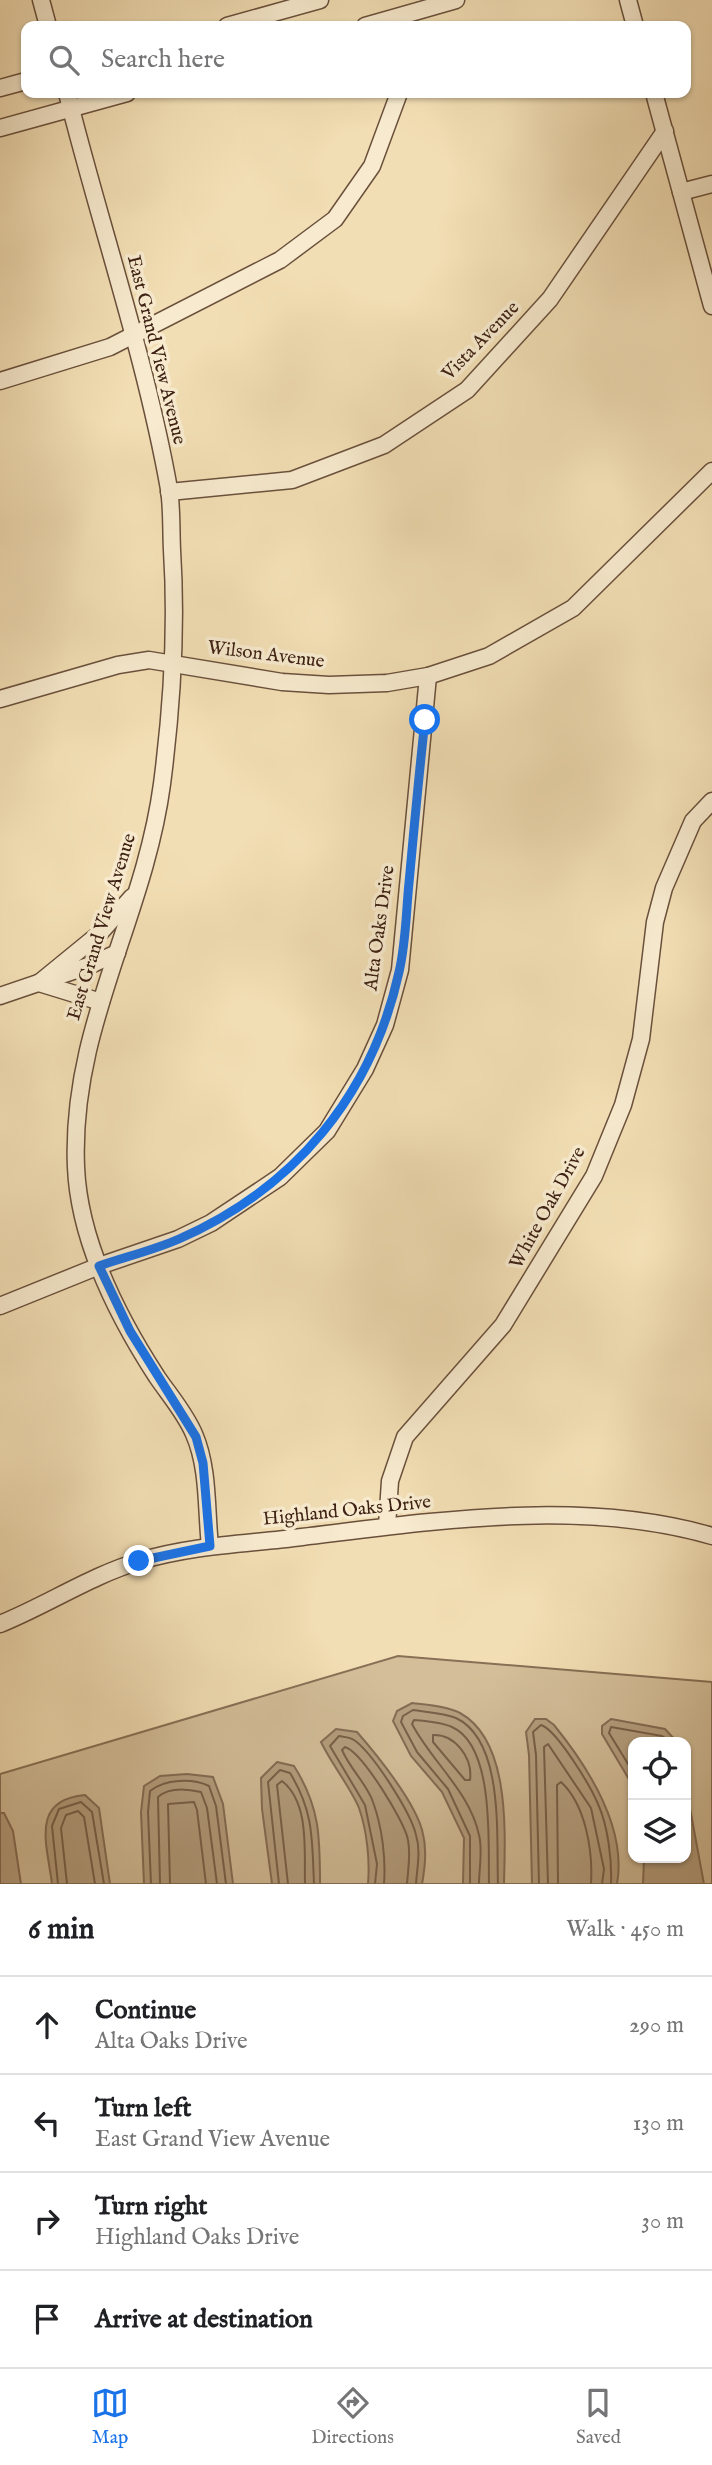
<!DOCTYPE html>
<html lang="en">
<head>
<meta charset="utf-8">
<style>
	body { margin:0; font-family:"IM FELL English",serif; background:#f2f2f2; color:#202124 }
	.controls { position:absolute; right:21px; bottom:21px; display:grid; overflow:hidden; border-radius:14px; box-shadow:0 2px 5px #0004 }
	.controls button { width:63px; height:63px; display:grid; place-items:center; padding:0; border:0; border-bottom:2px solid #e0e0e0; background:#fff; color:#202124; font:35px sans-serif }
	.stop { position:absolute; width:21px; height:21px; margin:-16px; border:5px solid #1a73e8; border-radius:50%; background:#fff }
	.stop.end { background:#1a73e8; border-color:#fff; box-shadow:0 2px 7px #0008 }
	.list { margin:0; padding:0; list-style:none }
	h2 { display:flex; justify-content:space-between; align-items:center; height:91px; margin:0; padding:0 28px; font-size:30px }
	h2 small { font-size:23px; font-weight:400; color:#757577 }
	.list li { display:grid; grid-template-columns:46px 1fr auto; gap:21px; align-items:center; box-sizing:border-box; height:98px; padding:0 28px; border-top:2px solid #e0e0e0 }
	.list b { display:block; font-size:26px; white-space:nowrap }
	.list p { margin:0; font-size:23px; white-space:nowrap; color:#757577 }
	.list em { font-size:23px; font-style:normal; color:#757577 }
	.icon { flex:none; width:38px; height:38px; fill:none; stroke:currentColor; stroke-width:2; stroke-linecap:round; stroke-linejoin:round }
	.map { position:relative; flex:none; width:712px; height:1884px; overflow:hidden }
	.search { position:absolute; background:#fff; box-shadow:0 2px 5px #0004; left:21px; right:21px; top:21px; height:77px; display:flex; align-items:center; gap:18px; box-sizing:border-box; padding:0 24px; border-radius:14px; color:#757577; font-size:26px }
	.sheet { height:483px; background:#fff }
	nav { display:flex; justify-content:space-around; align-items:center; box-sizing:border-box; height:98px; border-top:2px solid #e0e0e0; background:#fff; font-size:19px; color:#757577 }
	nav a { display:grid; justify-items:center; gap:4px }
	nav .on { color:#1a73e8 }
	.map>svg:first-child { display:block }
	.green { fill:#d3be99; stroke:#887056; stroke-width:2; fill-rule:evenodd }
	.water { fill:#b49e7e; stroke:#846c54; stroke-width:2 }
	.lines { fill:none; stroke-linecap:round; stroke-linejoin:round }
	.shore { stroke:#786049; stroke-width:2 }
	.minor-casing { stroke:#6a503c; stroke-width:19 }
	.minor { stroke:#f7eace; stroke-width:16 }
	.route { stroke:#1a73e8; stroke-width:9 }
	.labels { text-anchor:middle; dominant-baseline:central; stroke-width:7; stroke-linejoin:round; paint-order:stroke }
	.street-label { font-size:19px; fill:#3d2114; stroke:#f7eace }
</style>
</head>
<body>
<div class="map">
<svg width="712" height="1884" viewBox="0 0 712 1884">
	<rect width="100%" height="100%" fill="#f2deb4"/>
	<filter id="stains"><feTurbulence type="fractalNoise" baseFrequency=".00286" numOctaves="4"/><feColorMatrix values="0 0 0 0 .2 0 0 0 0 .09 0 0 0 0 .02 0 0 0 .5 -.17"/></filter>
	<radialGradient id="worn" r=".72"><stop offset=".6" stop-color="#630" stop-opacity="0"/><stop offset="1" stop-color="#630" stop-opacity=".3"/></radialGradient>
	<path class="green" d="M398,1656L712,1682V1884H0V1774ZM633,1742H686V1858H633Z"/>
	<g class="water">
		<path d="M412,1703C427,1705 447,1706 460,1713C511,1741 505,1834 504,1884H463L464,1838L442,1792L411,1756L393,1721L397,1711Z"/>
		<path d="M535,1719H546L554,1725C588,1767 627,1828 617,1884H532L529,1755L526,1732Z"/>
		<polygon points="611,1719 665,1729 677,1742 633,1742 633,1786 602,1734 602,1726"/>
		<path d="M336,1729L357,1732C377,1755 417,1804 423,1834C427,1850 425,1868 422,1884H368C370,1860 367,1831 359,1808C352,1790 331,1763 321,1742Z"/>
		<path d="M277,1762L294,1766C320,1807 320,1837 320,1884H272L262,1809L261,1778Z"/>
		<polygon points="187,1774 213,1777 223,1804 233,1884 144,1884 141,1812 144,1786 160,1776"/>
		<polygon points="686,1787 704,1884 643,1884 644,1858 686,1858"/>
		<path d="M85,1795L99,1808L110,1884H52C47,1844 30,1800 85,1795Z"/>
		<polygon points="0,1813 4,1813 13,1831 21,1884 0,1884"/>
	</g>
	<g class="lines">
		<g class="shore">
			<path d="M433,1735C455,1734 473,1758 470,1780H465L433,1742Z"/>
			<polyline points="633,1772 609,1733 611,1727 662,1736 670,1742"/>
			<polyline points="58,1884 52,1826 59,1809 81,1802 92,1812 104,1884"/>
			<polyline points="67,1884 61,1828 66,1815 78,1811 84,1817 95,1884"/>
			<path d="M151,1884L148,1812L150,1791C165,1779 192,1778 209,1786L216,1806L226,1884"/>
			<path d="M160,1884L158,1797C169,1787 188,1789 201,1792L207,1808L217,1884"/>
			<polyline points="170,1884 168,1804 194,1802 197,1810 206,1884"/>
			<path d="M279,1884L268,1782L280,1770L290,1773C314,1812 312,1840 314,1884"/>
			<path d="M288,1884L277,1785L282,1781C310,1803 304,1852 305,1884"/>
			<path d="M375,1884L377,1864L365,1805L330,1746L339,1736C343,1737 350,1737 354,1740C373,1753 411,1813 416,1835C421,1851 417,1868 416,1884"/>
			<path d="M384,1884C386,1858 382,1827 373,1802C367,1784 350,1769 342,1750L345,1747C362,1752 405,1822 408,1840C411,1855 408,1869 407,1884"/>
			<path d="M470,1884V1836L448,1789L417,1752L401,1722L403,1716L413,1710C426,1712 444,1713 456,1718C505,1741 496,1840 498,1884"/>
			<path d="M479,1884C479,1869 483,1850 479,1835C470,1792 432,1762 412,1724L414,1720C425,1721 441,1722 452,1727C495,1746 488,1845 489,1884"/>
			<path d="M539,1884L536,1755L533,1732L541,1725C557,1730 591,1787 598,1804C608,1826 612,1860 611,1884"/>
			<polyline points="548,1884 544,1747 548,1744 591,1808 604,1869 602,1884"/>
			<path d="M558,1884L557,1785L561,1782C586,1805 593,1852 591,1884"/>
		</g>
		<defs>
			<g id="minor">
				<polyline points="41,0 48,26"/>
				<polyline points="628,0 635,26"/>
				<polyline points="227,26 320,0"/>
				<polyline points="365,26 456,0"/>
				<polyline points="0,88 26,81"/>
				<path d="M67,93C100,225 145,355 169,489C172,509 171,530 172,550C177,628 172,707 162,784C144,919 70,1027 76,1167C79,1240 118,1317 157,1377C170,1396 185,1413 194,1434C209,1468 206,1510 210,1546"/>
				<polyline points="654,93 712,306"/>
				<polyline points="0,128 127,93"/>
				<polyline points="681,192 712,184"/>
				<polyline points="0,381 110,347 280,260 335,219 372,166 399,93"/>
				<polyline points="169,492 292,480 384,445 467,390 550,299 665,131"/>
				<polyline points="0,699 118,665 149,660 282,682 329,685 387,683 428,676 489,656 573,608 712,471"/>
				<polyline points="39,983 99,934 132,897"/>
				<polyline points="39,983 101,1002"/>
				<polyline points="0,996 88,966 117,953"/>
				<polyline points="0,1306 99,1266 178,1239 211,1223 280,1177 327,1131 365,1069 385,1025 400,970 428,676"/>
				<polyline points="387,1526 390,1481 405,1437 503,1325 594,1176 623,1105 641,1039 655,922 664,888 693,821 712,801"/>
				<path d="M0,1624C47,1605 92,1575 140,1561C193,1545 248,1544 302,1537C435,1521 581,1498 712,1536"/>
			</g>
		</defs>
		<use href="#minor" class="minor-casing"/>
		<use href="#minor" class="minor"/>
	</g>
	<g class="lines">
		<path class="route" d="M139,1561L210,1546L203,1463L196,1437L130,1331L99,1266C125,1257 154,1250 179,1239C295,1188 372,1095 399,972C406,943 406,912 409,883C414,828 419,774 425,720"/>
	</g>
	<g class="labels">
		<g class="street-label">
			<text transform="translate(481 341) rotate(-46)">Vista Avenue</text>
			<text transform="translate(156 350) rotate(76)">East Grand View Avenue</text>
			<text transform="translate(266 655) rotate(7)">Wilson Avenue</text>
			<text transform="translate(102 927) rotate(-73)">East Grand View Avenue</text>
			<text transform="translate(380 928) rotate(-82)">Alta Oaks Drive</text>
			<text transform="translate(548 1208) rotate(-61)">White Oak Drive</text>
			<text transform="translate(347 1511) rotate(-6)">Highland Oaks Drive</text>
		</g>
	</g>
	<rect width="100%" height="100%" filter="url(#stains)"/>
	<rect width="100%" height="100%" fill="url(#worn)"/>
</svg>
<div class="controls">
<button><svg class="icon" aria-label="locate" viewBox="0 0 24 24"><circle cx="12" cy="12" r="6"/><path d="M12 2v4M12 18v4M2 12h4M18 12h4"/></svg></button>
<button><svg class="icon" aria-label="layers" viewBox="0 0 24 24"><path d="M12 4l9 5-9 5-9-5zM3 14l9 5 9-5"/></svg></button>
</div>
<div class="stop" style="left:425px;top:720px"></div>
<div class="stop end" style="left:139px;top:1561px"></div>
<div class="search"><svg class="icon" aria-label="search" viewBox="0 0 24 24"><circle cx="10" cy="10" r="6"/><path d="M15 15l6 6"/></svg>Search here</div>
</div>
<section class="sheet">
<h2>6 min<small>Walk · 450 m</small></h2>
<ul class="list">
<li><svg class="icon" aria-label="ahead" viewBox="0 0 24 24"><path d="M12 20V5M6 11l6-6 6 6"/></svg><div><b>Continue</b><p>Alta Oaks Drive</p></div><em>290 m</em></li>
<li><svg class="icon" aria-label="left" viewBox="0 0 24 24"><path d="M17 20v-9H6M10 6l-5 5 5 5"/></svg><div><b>Turn left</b><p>East Grand View Avenue</p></div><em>130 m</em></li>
<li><svg class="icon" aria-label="right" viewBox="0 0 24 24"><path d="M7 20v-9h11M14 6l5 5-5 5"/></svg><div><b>Turn right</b><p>Highland Oaks Drive</p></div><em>30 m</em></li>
<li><svg class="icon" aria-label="arrive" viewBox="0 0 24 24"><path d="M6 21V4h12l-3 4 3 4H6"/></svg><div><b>Arrive at destination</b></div></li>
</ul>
</section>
<nav>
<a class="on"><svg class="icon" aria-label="map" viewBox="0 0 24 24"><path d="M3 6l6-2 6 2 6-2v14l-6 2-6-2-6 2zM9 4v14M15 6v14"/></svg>Map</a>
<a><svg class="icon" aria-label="directions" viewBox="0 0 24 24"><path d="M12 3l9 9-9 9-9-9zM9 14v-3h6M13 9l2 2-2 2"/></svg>Directions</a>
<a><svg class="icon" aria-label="saved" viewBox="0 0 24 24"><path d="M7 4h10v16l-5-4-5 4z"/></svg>Saved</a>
</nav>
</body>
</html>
